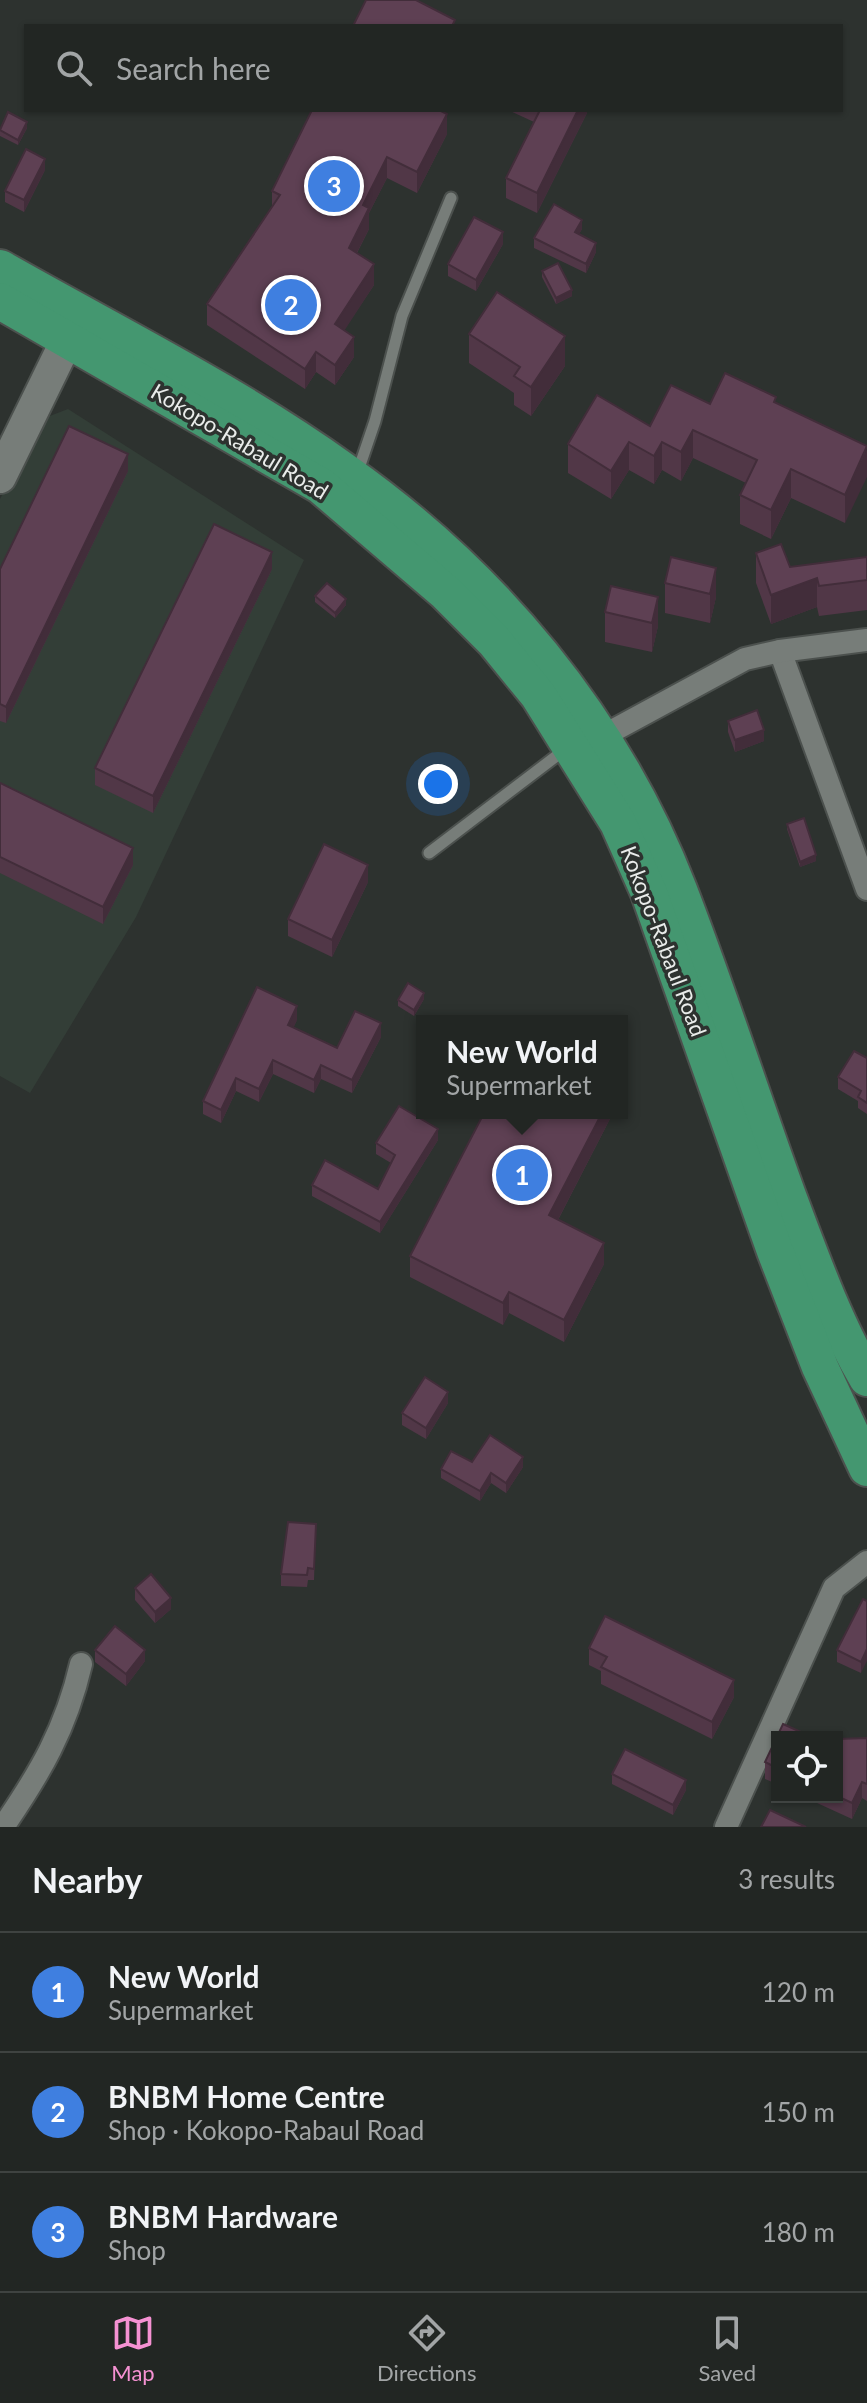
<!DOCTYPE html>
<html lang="en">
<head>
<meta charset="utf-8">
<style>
	body { margin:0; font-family:Lato,sans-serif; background:#2a2e2b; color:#f1f3f6 }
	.controls { position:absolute; right:24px; bottom:24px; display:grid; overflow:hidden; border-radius:0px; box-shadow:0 2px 6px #0004 }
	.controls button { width:72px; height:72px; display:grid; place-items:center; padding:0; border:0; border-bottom:2px solid #3f4341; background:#222623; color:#f1f3f6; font:40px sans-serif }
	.you { position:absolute; left:438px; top:784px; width:28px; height:28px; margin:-20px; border:6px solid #fff; border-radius:50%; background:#1a73e8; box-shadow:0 0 0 12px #1a73e833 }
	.badge { display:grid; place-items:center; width:52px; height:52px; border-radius:50%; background:#f591d2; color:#fff; font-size:26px; font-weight:700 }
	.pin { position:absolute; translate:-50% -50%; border:4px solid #fff; box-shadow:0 2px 8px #0006 }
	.popup { position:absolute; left:416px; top:1015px; width:212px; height:104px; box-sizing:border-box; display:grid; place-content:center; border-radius:0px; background:#222623; filter:drop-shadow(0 2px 6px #0005); font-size:26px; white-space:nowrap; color:#a2a5a6 }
	.popup b { font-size:30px; color:#f1f3f6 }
	.popup::after { content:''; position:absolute; left:50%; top:100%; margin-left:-16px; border:16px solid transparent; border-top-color:#222623 }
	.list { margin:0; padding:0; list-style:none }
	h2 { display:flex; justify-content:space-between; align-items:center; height:104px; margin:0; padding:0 32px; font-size:34px }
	h2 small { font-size:26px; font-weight:400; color:#a2a5a6 }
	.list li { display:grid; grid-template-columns:52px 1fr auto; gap:24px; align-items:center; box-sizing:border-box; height:120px; padding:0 32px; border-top:2px solid #3f4341 }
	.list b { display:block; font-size:30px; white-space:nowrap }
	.list p { margin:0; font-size:26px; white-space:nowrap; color:#a2a5a6 }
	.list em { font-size:26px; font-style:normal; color:#a2a5a6 }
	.icon { flex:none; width:44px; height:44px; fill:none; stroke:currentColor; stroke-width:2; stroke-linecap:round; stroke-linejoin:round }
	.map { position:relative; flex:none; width:867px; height:1827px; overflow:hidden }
	.search { position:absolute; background:#222623; box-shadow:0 2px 6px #0004; left:24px; right:24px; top:24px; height:88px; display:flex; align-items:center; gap:20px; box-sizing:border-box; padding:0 28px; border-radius:0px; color:#a2a5a6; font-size:30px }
	.sheet { height:464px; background:#222623 }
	nav { display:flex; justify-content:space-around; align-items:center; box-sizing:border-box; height:112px; border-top:2px solid #3f4341; background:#222623; font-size:22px; color:#a2a5a6 }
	nav a { display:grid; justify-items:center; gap:4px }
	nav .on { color:#f591d2 }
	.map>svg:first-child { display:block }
	.built { fill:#333e37 }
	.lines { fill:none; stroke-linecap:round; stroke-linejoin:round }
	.lane-casing { stroke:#4c514e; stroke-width:15 }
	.street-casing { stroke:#4c514e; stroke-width:26 }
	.secondary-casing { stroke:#4c514e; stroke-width:36 }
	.primary-casing { stroke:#4c514e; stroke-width:40 }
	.lane { stroke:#777d79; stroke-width:11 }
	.street { stroke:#777d79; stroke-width:22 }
	.secondary { stroke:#777d79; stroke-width:32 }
	.primary { stroke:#449770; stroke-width:36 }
	.wall { fill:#513747 }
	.shaded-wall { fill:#422d3a }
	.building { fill:#5e4053; stroke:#422d3a; stroke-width:2 }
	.labels { text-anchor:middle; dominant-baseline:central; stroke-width:7; stroke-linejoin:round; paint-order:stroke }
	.street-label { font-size:22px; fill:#e9ecea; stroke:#2d322f }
</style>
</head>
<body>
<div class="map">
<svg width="867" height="1827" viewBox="0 0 867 1827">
	<rect width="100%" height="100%" fill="#2d322f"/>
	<polygon class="built" points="68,409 304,560 136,917 30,1093 0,1076 0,499 42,419"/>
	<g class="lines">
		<defs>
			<g id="lane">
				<polyline points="357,474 375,421 402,316 451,198"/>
				<polyline points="429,853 567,748"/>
			</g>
			<g id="street">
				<polyline points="780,651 867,889"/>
				<polyline points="603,736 745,659 780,651 867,640"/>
				<path d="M3,1827C40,1773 66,1729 81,1664"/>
				<polyline points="726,1827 834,1588 867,1562"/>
			</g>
			<polyline id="secondary" points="0,477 67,340"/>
			<g id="primary">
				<path d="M0,268C114,333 236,393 343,470C492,575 613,719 679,890C718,991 751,1094 788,1196C811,1257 834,1322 867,1378"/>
				<polyline points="0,301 321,486 445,592 494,641 538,695 618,823 649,893 775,1251 820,1367 867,1468"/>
			</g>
		</defs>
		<use href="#lane" class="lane-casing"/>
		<use href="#street" class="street-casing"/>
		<use href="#secondary" class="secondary-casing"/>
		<use href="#primary" class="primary-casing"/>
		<use href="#lane" class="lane"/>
		<use href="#street" class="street"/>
		<use href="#secondary" class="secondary"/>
		<use href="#primary" class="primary"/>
	</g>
	<g class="wall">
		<polygon points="508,110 587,110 587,113 537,213 506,198 506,178 534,122"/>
		<polygon points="0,128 27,128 18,145 0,136"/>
		<polygon points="447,134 417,193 387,178 369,213 369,229 357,253 374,285 344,330 354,357 335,385 316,372 305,389 207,325 207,304 272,207 272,191"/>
		<polygon points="45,170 24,212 5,202 5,191"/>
		<polygon points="582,229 579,234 596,252 586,273 534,248 534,238"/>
		<polygon points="503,244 476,291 448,276 448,264"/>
		<polygon points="542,271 572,296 556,304 542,277"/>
		<polygon points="469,334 565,366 531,416 514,405 514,393 469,363"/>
		<polygon points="776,403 867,446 845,523 791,498 771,539 740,524 740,495 746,483 693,458 681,481 662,470 654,484 629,470 611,499 568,473 568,444 650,426 710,404"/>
		<polygon points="128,471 6,723 0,721 0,569"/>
		<polygon points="756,553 790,567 867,557 867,610 819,616 817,607 771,624 756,583"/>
		<polygon points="716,568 716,597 710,623 665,613 665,583"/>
		<polygon points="272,569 153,813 95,785 95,768"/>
		<polygon points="611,586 658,626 652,652 605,642 605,612"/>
		<polygon points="315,596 346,605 335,618 315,602"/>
		<polygon points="728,721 764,741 735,752 728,732"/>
		<polygon points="0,783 133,865 103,924 0,873"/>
		<polygon points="787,824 816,861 800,867 787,829"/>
		<polygon points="368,882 332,957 288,936 288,919"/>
		<polygon points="424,999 414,1016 398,1006 398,1000"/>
		<polygon points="297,1020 293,1028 337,1048 381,1037 352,1093 321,1079 314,1093 273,1074 259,1102 236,1091 221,1123 203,1114 203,1101"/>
		<polygon points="867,1058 867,1114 858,1108 858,1101 838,1089 838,1077"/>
		<polygon points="613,1113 558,1220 604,1264 564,1342 509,1313 503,1325 410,1277 410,1256"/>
		<polygon points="438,1140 380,1233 312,1196 312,1185 378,1189 391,1163 376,1154 376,1143"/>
		<polygon points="448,1403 426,1439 402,1425 402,1413"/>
		<polygon points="472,1462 523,1467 506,1493 491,1483 480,1501 441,1478 441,1469"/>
		<polygon points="316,1524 314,1580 308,1580 307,1587 281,1586 281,1574"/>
		<polygon points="135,1588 171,1609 155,1623 135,1600"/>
		<polygon points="863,1599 861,1673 837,1662 837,1650"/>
		<polygon points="589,1648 734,1697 712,1739 601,1684 601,1671 589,1665"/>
		<polygon points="95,1650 145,1661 126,1686 95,1662"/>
		<polygon points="777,1737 777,1784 765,1779 765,1762"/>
		<polygon points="867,1738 867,1801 862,1798 852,1819 804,1797 837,1797 837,1739"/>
		<polygon points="612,1774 686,1790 673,1815 612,1784"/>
	</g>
	<g class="shaded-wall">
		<polygon points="578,110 587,110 587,113 537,213 537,193"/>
		<polygon points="447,114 447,134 417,193 417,172"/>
		<polygon points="27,122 27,128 18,145 18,140"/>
		<polygon points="387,157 387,178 369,213 369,229 349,268 349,248 363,205"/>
		<polygon points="45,159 45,170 24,212 24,200"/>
		<polygon points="582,220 582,229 575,242 575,232"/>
		<polygon points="503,232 503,244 476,291 476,280"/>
		<polygon points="596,243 596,252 586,273 586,264"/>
		<polygon points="374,264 374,285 335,345 335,324"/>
		<polygon points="572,290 572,296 556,304 556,298"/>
		<polygon points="565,336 565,366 531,416 531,387"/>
		<polygon points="354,337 354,357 335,385 335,365"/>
		<polygon points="316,352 316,372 305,389 305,369"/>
		<polygon points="693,430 693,458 681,481 681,452"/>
		<polygon points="629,442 629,470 611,499 611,471"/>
		<polygon points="662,442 662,470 654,484 654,456"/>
		<polygon points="867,449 867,477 845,523 845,495"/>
		<polygon points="128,454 128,471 6,723 6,707"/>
		<polygon points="791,469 791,498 771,539 771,510"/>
		<polygon points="272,552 272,569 153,813 153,796"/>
		<polygon points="716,568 716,597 710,623 710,594"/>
		<polygon points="817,578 817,607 771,624 771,595"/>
		<polygon points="658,597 658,626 652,652 652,623"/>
		<polygon points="346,599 346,605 335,618 335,613"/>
		<polygon points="764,730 764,741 735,752 735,740"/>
		<polygon points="133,848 133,865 103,924 103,907"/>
		<polygon points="816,855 816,861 800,867 800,862"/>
		<polygon points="368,865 368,882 332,957 332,940"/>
		<polygon points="424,993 424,999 414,1016 414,1010"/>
		<polygon points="297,1006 297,1020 288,1039 288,1025"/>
		<polygon points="381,1023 381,1037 352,1093 352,1080"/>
		<polygon points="273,1060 273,1074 259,1102 259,1089"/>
		<polygon points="321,1065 321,1079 314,1093 314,1080"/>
		<polygon points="236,1078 236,1091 221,1123 221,1110"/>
		<polygon points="602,1113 613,1113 549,1237 549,1215"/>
		<polygon points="438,1129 438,1140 380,1233 380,1222"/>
		<polygon points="604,1243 604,1264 564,1342 564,1320"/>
		<polygon points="509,1292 509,1313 503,1325 503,1303"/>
		<polygon points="448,1392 448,1403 426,1439 426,1428"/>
		<polygon points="523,1457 523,1467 506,1493 506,1483"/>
		<polygon points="491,1473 491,1483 480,1501 480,1491"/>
		<polygon points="171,1598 171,1609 155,1623 155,1612"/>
		<polygon points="867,1649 867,1661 861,1673 861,1662"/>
		<polygon points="145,1650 145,1661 126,1686 126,1674"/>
		<polygon points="734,1680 734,1697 712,1739 712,1722"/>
		<polygon points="686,1780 686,1790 673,1815 673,1805"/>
		<polygon points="862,1782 862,1798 852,1819 852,1803"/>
	</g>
	<g class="building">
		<polygon points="366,0 416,0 455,20 452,26 353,26"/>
		<polygon points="312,110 439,110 447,114 417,172 387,157 363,205 369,208 349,248 374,264 335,324 354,337 335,365 316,352 305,369 207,304 280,195 272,191"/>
		<polygon points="540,110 578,110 537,193 506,178"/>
		<polygon points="8,112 27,122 18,140 0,130"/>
		<polygon points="26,149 45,159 24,200 5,191"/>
		<polygon points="554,204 582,220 575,232 596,243 586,264 534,238"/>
		<polygon points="474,217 503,232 476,280 448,264"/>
		<polygon points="558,263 572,290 556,298 542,271"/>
		<polygon points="497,292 565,336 531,387 514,376 520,367 469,334"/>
		<polygon points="725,373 776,397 774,402 867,446 845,495 791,469 771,510 740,495 757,460 693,430 681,452 662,442 654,456 629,442 611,471 568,444 597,395 650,426 671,385 710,404"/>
		<polygon points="69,426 128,454 6,707 0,704 0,569"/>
		<polygon points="214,524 272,552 153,796 95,768"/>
		<polygon points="781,544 790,567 867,557 867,580 819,586 817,578 771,595 756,553"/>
		<polygon points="671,557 716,568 710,594 665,583"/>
		<polygon points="327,583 346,599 335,613 315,596"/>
		<polygon points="611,586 658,597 652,623 605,612"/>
		<polygon points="757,710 764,730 735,740 728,721"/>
		<polygon points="0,783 133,848 103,907 0,857"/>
		<polygon points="804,818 816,855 800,862 787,824"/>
		<polygon points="324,844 368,865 332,940 288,919"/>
		<polygon points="408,983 424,993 414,1010 398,1000"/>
		<polygon points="257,987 297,1006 288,1025 337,1048 355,1011 381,1023 352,1080 321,1065 314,1080 273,1060 259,1089 236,1078 221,1110 203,1101"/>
		<polygon points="854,1051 867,1058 867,1103 858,1097 861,1091 838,1077"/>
		<polygon points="399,1106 438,1129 380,1222 312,1185 325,1160 378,1189 395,1155 376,1143"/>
		<polygon points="484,1113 602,1113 549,1215 604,1243 564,1320 509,1292 503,1303 410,1256"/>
		<polygon points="425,1377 448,1392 426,1428 402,1413"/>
		<polygon points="490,1435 523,1457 506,1483 491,1473 480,1491 441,1469 451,1451 472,1462"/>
		<polygon points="288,1522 316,1524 314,1569 308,1568 307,1575 281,1574"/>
		<polygon points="151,1574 171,1598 155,1612 135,1588"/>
		<polygon points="863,1599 867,1601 867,1649 861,1662 837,1650"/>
		<polygon points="605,1616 734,1680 712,1722 601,1667 607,1657 589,1648"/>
		<polygon points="115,1626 145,1650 126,1674 95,1650"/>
		<polygon points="783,1724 812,1737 777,1737 777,1768 765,1762"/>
		<polygon points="867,1738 867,1784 862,1782 852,1803 837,1796 837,1739"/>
		<polygon points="625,1749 686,1780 673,1805 612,1774"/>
		<polygon points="770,1810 806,1827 761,1827"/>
	</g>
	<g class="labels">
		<g class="street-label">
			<text transform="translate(240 441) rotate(31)">Kokopo-Rabaul Road</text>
			<text transform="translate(664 941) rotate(69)">Kokopo-Rabaul Road</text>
		</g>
	</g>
</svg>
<div class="controls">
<button><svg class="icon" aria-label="locate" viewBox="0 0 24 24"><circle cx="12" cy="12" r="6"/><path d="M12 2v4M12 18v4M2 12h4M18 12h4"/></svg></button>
</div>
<div class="you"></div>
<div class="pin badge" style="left:522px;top:1175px;background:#3f7fe0">1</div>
<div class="popup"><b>New World</b>Supermarket</div>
<div class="pin badge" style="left:291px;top:305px;background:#3f7fe0">2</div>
<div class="pin badge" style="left:334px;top:186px;background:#3f7fe0">3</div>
<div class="search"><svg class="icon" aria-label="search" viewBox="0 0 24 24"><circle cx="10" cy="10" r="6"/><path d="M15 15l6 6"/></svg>Search here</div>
</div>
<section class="sheet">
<h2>Nearby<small>3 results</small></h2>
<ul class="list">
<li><span class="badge" style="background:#3f7fe0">1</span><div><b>New World</b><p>Supermarket</p></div><em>120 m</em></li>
<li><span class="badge" style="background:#3f7fe0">2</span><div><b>BNBM Home Centre</b><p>Shop · Kokopo-Rabaul Road</p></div><em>150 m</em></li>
<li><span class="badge" style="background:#3f7fe0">3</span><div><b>BNBM Hardware</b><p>Shop</p></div><em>180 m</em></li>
</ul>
</section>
<nav>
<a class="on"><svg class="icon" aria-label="map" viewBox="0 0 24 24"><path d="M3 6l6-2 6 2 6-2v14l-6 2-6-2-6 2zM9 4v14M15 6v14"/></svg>Map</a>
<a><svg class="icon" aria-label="directions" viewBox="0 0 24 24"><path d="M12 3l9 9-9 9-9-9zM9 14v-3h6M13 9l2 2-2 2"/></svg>Directions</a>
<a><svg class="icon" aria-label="saved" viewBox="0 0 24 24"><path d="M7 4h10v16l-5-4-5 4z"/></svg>Saved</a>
</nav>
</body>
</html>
